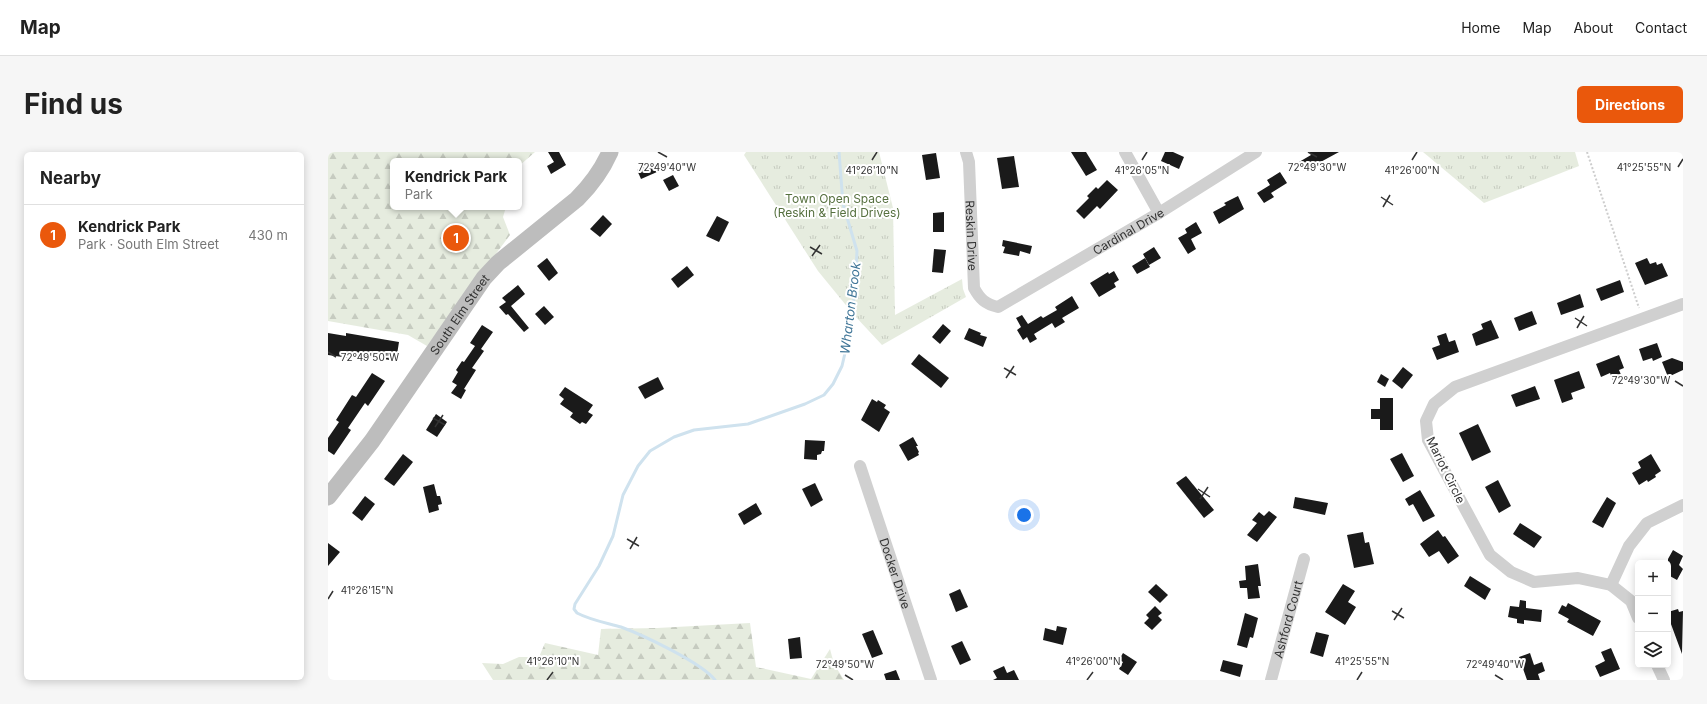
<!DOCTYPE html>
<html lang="en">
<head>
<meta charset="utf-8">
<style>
	body { margin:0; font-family:Inter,sans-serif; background:#f6f6f6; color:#222 }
	.controls { position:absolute; right:12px; bottom:12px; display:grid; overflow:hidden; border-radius:6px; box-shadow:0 2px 10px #0003 }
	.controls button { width:36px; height:36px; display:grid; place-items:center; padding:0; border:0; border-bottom:1px solid #e0e0e0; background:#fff; color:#222; font:20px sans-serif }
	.you { position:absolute; left:696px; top:363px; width:14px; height:14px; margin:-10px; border:3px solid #fff; border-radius:50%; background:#1a73e8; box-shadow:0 0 0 6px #1a73e833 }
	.badge { display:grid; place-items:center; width:26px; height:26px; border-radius:50%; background:#ea580c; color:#fff; font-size:13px; font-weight:700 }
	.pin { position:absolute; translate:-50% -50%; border:2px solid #fff; box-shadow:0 1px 4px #0006 }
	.popup { position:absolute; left:62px; top:6px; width:132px; height:52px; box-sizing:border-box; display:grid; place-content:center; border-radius:6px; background:#fff; filter:drop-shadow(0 1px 3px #0005); font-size:13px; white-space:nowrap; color:#767676 }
	.popup b { font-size:15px; color:#222 }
	.popup::after { content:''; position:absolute; left:50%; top:100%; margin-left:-8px; border:8px solid transparent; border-top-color:#fff }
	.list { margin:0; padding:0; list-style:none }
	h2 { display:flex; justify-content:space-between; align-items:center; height:52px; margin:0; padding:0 16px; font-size:17px }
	h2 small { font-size:13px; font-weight:400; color:#767676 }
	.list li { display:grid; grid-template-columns:26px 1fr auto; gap:12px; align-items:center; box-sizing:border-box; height:60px; padding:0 16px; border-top:1px solid #e0e0e0 }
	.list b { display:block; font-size:15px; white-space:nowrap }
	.list p { margin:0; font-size:13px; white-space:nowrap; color:#767676 }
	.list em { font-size:13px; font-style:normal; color:#767676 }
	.icon { flex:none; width:22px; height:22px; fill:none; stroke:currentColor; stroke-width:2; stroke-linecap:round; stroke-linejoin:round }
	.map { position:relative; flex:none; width:1355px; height:528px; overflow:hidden; border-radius:6px }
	header { display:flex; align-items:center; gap:24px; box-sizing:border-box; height:56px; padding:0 20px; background:#fff; border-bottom:1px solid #e0e0e0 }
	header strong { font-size:19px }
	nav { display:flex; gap:22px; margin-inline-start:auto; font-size:14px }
	.intro { display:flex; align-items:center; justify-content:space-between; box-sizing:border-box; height:96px; padding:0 24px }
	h1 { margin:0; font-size:28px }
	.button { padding:10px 18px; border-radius:6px; background:#ea580c; color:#fff; font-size:14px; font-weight:700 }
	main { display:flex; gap:24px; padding:0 24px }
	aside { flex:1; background:#fff; border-radius:6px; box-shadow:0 2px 10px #0003 }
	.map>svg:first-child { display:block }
	.grass { fill:url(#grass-tufts) }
	.forest { fill:url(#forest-firs) }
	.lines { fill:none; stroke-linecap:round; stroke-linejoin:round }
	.stream { stroke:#cfe2ee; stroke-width:3 }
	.building { fill:#1a1a1a }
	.path { stroke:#cdcdcd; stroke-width:2; stroke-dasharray:2 2; stroke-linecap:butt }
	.minor { stroke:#d0d0d0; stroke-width:12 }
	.secondary { stroke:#bdbdbd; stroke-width:17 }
	.ticks { fill:none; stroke:#333; stroke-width:1.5 }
	.labels { text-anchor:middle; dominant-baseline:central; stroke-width:4; stroke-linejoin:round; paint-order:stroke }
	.park-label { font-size:12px; fill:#56703f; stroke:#fff }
	.street-label { font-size:12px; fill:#333; stroke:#fff }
	.water-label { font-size:13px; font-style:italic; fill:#3f7597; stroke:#fff }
	.ticks-label { font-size:10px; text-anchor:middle; fill:#333; stroke:#fff; stroke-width:4; stroke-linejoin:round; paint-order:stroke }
</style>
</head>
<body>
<header>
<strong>Map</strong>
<nav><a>Home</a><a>Map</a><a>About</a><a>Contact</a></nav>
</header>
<div class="intro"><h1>Find us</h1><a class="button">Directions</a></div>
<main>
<aside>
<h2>Nearby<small></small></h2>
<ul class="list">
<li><span class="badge">1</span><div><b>Kendrick Park</b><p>Park · South Elm Street</p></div><em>430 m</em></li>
</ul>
</aside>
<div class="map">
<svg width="1355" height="528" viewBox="0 0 1355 528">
	<defs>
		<pattern id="grass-tufts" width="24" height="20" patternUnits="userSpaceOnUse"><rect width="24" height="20" fill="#e6ecdf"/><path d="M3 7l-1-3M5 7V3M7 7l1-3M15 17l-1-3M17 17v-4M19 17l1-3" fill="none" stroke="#c6cbc0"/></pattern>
		<pattern id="forest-firs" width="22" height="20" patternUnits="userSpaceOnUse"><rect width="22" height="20" fill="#e6ecdf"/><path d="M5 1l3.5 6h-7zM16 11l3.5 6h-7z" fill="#c6cbc0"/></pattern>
	</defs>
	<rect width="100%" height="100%" fill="#fff"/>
	<g class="grass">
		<polygon points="418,0 551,0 565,56 567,163 634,127 635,137 638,145 554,193 526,163 490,119 416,3"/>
		<polygon points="1095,0 1247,0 1251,14 1156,51"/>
	</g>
	<g class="forest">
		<polygon points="0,0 207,0 191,14 191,9 65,9 65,55 178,55 175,65 182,83 99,194 80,183 0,169"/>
		<polygon points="422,471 428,515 483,527 502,497 506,512 516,528 165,528 154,511 175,512 191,505 211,505 217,491 270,503 273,477 329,476"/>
	</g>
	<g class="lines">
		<path class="stream" d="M387,528C374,511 315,483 293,475C279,471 262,468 249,461L246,457L247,452L271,414L285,384L295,343L310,314L322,299L346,285L366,278L420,272L477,252L496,243L505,232L514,214L520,188L527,137L529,99L515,52L511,0"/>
	</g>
	<g class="building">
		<polygon points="220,0 231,0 238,13 223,22 219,14 226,10"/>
		<polygon points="743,0 758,0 769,18 758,24"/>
		<polygon points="837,0 845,0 856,5 851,17 833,9"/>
		<polygon points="981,0 1011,0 976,19 971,10 983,3"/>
		<polygon points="608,1 612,26 598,28 594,3"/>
		<polygon points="686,4 691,35 674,37 669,6"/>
		<polygon points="325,11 329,20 313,27 309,18"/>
		<polygon points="952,20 959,31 943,41 946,45 936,51 929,41 942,33 939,28"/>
		<polygon points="345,23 351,34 341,39 335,28"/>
		<polygon points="779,28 790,38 772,57 769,54 756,67 748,59 761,46 759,44 768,35 770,37"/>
		<polygon points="910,44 916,57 891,72 885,60 898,53 896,51"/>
		<polygon points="616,60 616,80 605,80 605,61"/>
		<polygon points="275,63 284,72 272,85 262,77"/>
		<polygon points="389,64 401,70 391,90 378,84"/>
		<polygon points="868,70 874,81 863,87 868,97 860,102 850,86 859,81 857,77"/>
		<polygon points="675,88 704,94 702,102 692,99 691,104 675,101 677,95 674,94"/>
		<polygon points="826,95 833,106 821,113 815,102"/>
		<polygon points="606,97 618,98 615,121 604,120"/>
		<polygon points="219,106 230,121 221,129 209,114"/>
		<polygon points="817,106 822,115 809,122 804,114"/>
		<polygon points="1319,106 1322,112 1328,110 1329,113 1334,111 1340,124 1317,133 1307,111"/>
		<polygon points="359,114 366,123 350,136 343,127"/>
		<polygon points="786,119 791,128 786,131 788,135 771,145 762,131 780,120 781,122"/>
		<polygon points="1292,128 1296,140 1273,149 1268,137"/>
		<polygon points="190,133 197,142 183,154 201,176 196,180 180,162 178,163 171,155 178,150 174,146"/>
		<polygon points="1252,142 1256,155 1233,163 1229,151"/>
		<polygon points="744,144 751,156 734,166 737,170 727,176 724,171 706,182 709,187 702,191 699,185 695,188 689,178 693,175 688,166 694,163 700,172 713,164 715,166 729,158 727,155"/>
		<polygon points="216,154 226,165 217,173 207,162"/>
		<polygon points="1204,159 1209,172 1191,179 1186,166"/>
		<polygon points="1163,168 1171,186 1148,194 1144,182 1155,177 1153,172"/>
		<polygon points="615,172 623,179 612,192 604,185"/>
		<polygon points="154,173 165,180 153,197 156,199 144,216 148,218 136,237 138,238 133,247 123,241 129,233 124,230 130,220 128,218 134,209 136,210 147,194 142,191"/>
		<polygon points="641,176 653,181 652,183 659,185 655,195 636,187"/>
		<polygon points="0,181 18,184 18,181 71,190 68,209 12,200 22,206 0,203"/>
		<polygon points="1118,181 1121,190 1127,188 1131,200 1109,208 1104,196 1112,193 1109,184"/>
		<polygon points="1329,191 1334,205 1325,209 1324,206 1315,209 1311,197"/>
		<polygon points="591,202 621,226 613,236 583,212"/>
		<polygon points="1291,203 1296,216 1291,218 1294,225 1285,229 1282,221 1273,225 1268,212"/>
		<polygon points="1344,206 1355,210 1355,218 1340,225 1334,210"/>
		<polygon points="1075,215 1085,223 1074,237 1064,229"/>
		<polygon points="1251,219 1257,236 1243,241 1245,247 1234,251 1226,228"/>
		<polygon points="44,221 57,229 40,254 37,251 20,276 23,278 6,303 0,299 0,286 11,270 8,268 24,243 28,245"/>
		<polygon points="1053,222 1061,227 1057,235 1049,230"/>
		<polygon points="330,225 336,237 317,247 310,235"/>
		<polygon points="1207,234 1212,247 1188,255 1183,243"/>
		<polygon points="237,235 265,253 260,260 265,263 258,272 254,270 252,272 242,265 245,261 232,252 236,247 231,243"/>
		<polygon points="1052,246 1065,246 1065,278 1052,278 1052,267 1043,267 1043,257 1052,257"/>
		<polygon points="544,247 549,250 550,248 558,253 556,256 562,260 551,280 533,268"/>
		<polygon points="108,262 119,270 109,285 98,278"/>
		<polygon points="1150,272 1163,300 1144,309 1131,281"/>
		<polygon points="585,285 590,294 588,294 591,300 590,301 591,303 580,309 571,293"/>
		<polygon points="477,288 497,289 496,299 494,299 493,302 489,303 489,308 476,307"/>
		<polygon points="1074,301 1086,324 1075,330 1062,307"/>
		<polygon points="75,302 85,310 66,334 56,327"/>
		<polygon points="1323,302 1333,319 1327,323 1328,325 1320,330 1319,328 1311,333 1304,321 1313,316 1310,310"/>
		<polygon points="858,324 886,358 876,366 848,331"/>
		<polygon points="1170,328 1183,354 1171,361 1157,335"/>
		<polygon points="487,331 495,348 483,355 474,337"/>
		<polygon points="106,332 109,344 112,344 114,352 110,353 111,358 101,361 95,335"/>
		<polygon points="1092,338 1107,364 1095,370 1085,352 1081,354 1077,347"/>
		<polygon points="37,344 47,352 34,369 24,361"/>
		<polygon points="967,345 1000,351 997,363 965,356"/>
		<polygon points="1279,345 1288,351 1275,376 1264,370"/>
		<polygon points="428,351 434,362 416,373 410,362"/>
		<polygon points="941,359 949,365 929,390 919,383 929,371 924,368 931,360 936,364"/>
		<polygon points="1192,371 1214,385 1206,396 1185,382"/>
		<polygon points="1110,378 1115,385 1117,384 1131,404 1120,412 1111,399 1101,405 1092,392"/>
		<polygon points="1035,380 1037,391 1041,390 1046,412 1026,416 1019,383"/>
		<polygon points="0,391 12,400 0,414"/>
		<polygon points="1345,398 1355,404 1351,413 1355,417 1349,428 1340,423 1340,407"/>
		<polygon points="930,412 933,434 930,434 932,446 920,447 919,436 912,436 911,429 918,428 917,414"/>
		<polygon points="1142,424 1163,437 1157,448 1136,434"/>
		<polygon points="828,432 840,443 832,451 820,440"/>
		<polygon points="1015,432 1027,439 1020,450 1028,455 1017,473 997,460"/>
		<polygon points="632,437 640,455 628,460 621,442"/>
		<polygon points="1192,448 1198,449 1198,456 1214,458 1213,470 1196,468 1196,472 1189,471 1189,467 1180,465 1182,454 1191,455"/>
		<polygon points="1240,451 1273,469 1265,484 1239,470 1241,467 1230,461 1234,453 1238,455"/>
		<polygon points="827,454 834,461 830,464 834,468 824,478 816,471 821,466 818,463"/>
		<polygon points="1350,457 1351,460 1355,459 1354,502 1340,464 1340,460"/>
		<polygon points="917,461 930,466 925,486 922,485 919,496 909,493"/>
		<polygon points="729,474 739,476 735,493 715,488 717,476 728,479"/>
		<polygon points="545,478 555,502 544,506 534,482"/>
		<polygon points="988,480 1001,483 995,505 982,501"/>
		<polygon points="472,485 474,506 462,507 460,487"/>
		<polygon points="634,489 643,508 632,513 623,494"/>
		<polygon points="1283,496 1292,517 1272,525 1267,514 1277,509 1273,500"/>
		<polygon points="795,501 809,510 800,523 791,517 795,510 791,508"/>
		<polygon points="1202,501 1206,513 1214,510 1217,519 1210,522 1212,528 1199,528 1191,505"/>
		<polygon points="895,508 915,513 912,525 892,519"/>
		<polygon points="676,514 679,521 686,518 691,528 665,528 669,526 665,519"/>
		<polygon points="568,518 572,528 558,528 556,522"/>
	</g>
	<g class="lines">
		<polyline class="path" points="1259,0 1311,156"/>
		<g class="minor">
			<path id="s1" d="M638,0L641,10L646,136C652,147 657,152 670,155L831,61L928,0"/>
			<polyline points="797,0 831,61"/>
			<path id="s2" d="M532,314L603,528"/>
			<polyline points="1283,433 1301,394 1319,371 1355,353"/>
			<polyline points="1310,466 1303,449 1283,433 1250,426 1206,430 1183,420 1162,403 1100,288 1098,269 1106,252 1127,235 1355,152"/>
			<polyline points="1329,513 1336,528"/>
			<path id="s3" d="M943,528L976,407"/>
		</g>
		<path class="secondary" id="s4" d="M0,345L44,289L156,126L170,111L249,47C263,33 274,18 282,0"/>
	</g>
	<path class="ticks" d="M330,0L339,5M980,0L989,5M544,8L549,0M814,8L819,0M1084,8L1089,0M1350,15L1355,7M1053,45L1065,53M1055,55L1062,43M482,95L494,102M484,104L492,93M1247,166L1259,174M1249,176L1256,164M0,200L8,205M676,216L688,223M678,226L686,214M1347,229L1355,234M105,266L117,273M107,275L115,263M870,337L882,345M872,347L880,335M299,387L311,394M302,397L309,385M0,447L5,439M1064,459L1076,466M1066,468L1074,456M517,523L525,528M1167,523L1175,528M219,528L225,520M759,528L765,520M1029,528L1034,520"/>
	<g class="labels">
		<g class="park-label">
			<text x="509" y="46">Town Open Space<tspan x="509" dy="14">(Reskin &amp; Field Drives)</tspan></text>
		</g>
		<g class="street-label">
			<text stroke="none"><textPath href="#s1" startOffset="319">Cardinal Drive</textPath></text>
			<text stroke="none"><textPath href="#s1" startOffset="84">Reskin Drive</textPath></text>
			<text stroke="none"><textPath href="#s4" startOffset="225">South Elm Street</textPath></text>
			<text transform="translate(1118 318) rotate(64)">Mariot Circle</text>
			<text stroke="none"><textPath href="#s2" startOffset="113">Docker Drive</textPath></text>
			<text stroke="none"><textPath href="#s3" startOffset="63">Ashford Court</textPath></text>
		</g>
		<g class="water-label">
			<text transform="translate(522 156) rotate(-83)">Wharton Brook</text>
		</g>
	</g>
	<g class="ticks-label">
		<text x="1316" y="19">41°25'55"N</text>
		<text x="339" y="19">72°49'40"W</text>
		<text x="989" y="19">72°49'30"W</text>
		<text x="544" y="22">41°26'10"N</text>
		<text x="814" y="22">41°26'05"N</text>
		<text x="1084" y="22">41°26'00"N</text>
		<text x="42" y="209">72°49'50"W</text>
		<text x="1313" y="232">72°49'30"W</text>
		<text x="39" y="442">41°26'15"N</text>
		<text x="225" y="513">41°26'10"N</text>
		<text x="765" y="513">41°26'00"N</text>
		<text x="1034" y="513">41°25'55"N</text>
		<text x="517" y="516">72°49'50"W</text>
		<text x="1167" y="516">72°49'40"W</text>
	</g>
</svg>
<div class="controls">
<button>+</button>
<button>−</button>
<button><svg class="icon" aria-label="layers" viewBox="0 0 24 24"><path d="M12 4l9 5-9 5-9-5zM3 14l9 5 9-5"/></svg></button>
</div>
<div class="you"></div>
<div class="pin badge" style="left:128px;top:86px">1</div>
<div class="popup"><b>Kendrick Park</b>Park</div>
</div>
</main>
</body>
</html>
